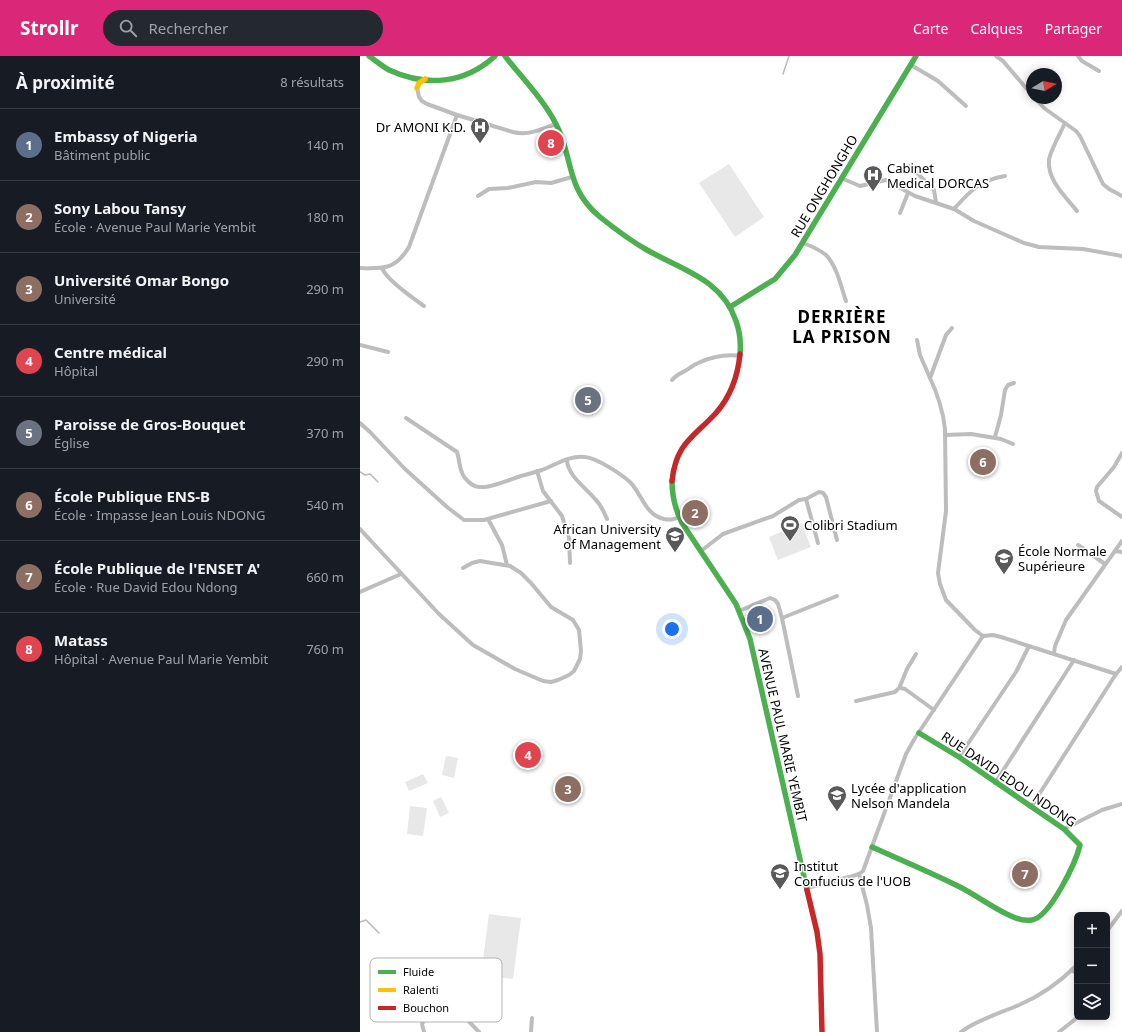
<!DOCTYPE html>
<html lang="fr">
<head>
<meta charset="utf-8">
<style>
	body { margin:0; font-family:"Noto Sans",sans-serif; background:#242831; color:#f1f3f6 }
	.controls { position:absolute; right:12px; bottom:12px; display:grid; overflow:hidden; border-radius:6px; box-shadow:0 2px 10px #0003 }
	.controls button { width:36px; height:36px; display:grid; place-items:center; padding:0; border:0; border-bottom:1px solid #363941; background:#171b24; color:#f1f3f6; font:20px sans-serif }
	.compass { position:absolute; left:666px; top:12px; width:36px; height:36px; border-radius:50%; background:#171b24; box-shadow:0 2px 10px #0003; rotate:80deg }
	.you { position:absolute; left:312px; top:573px; width:14px; height:14px; margin:-10px; border:3px solid #fff; border-radius:50%; background:#1a73e8; box-shadow:0 0 0 6px #1a73e833 }
	.badge { display:grid; place-items:center; width:26px; height:26px; border-radius:50%; background:#db2777; color:#fff; font-size:13px; font-weight:700 }
	.pin { position:absolute; translate:-50% -50%; border:2px solid #fff; box-shadow:0 1px 4px #0006 }
	.list { margin:0; padding:0; list-style:none }
	h2 { display:flex; justify-content:space-between; align-items:center; height:52px; margin:0; padding:0 16px; font-size:17px }
	h2 small { font-size:13px; font-weight:400; color:#9ea1a6 }
	.list li { display:grid; grid-template-columns:26px 1fr auto; gap:12px; align-items:center; box-sizing:border-box; height:72px; padding:0 16px; border-top:1px solid #363941 }
	.list b { display:block; font-size:15px; white-space:nowrap }
	.list p { margin:0; font-size:13px; white-space:nowrap; color:#9ea1a6 }
	.list em { font-size:13px; font-style:normal; color:#9ea1a6 }
	.icon { flex:none; width:22px; height:22px; fill:none; stroke:currentColor; stroke-width:2; stroke-linecap:round; stroke-linejoin:round }
	.map { position:relative; flex:none; width:762px; height:976px; overflow:hidden }
	header { display:flex; align-items:center; gap:24px; box-sizing:border-box; height:56px; padding:0 20px; background:#db2777; color:#fff }
	header strong { font-size:19px }
	nav { display:flex; gap:22px; margin-inline-start:auto; font-size:14px }
	.search { width:280px; height:36px; background:#242831; display:flex; align-items:center; gap:10px; box-sizing:border-box; padding:0 14px; border-radius:22px; color:#9ea1a6; font-size:15px }
	main { display:flex }
	aside { flex:1; background:#171b24 }
	.map>svg:first-child { display:block }
	.green { fill:#e8e8e8 }
	.lines { fill:none; stroke-linecap:round; stroke-linejoin:round }
	.stream { stroke:#bababa; stroke-width:1.5 }
	.street { stroke:#bdbdbd; stroke-width:4 }
	.fast { stroke:#4caf50; stroke-width:5.5 }
	.slow { stroke:#ffc107; stroke-width:5.5 }
	.jam { stroke:#c62828; stroke-width:5.5 }
	.labels { text-anchor:middle; dominant-baseline:central; stroke-width:3; stroke-linejoin:round; paint-order:stroke }
	.poi-label { font-size:13px; fill:#000; stroke:#fff; text-anchor:start }
	.street-label { font-size:13px; fill:#000; stroke:#fff }
	.district-label { font-size:17px; font-weight:bold; letter-spacing:1px; fill:#000; stroke:#fff }
	.key { fill:#fff; stroke:#b2b2b2; stroke-width:1 }
	.key-label { font-size:11px; fill:#000 }
</style>
</head>
<body>
<header>
<strong>Strollr</strong>
<div class="search"><svg class="icon" aria-label="search" viewBox="0 0 24 24"><circle cx="10" cy="10" r="6"/><path d="M15 15l6 6"/></svg>Rechercher</div>
<nav><a>Carte</a><a>Calques</a><a>Partager</a></nav>
</header>
<main>
<aside>
<h2>À proximité<small>8 résultats</small></h2>
<ul class="list">
<li><span class="badge" style="background:#5c6f8a">1</span><div><b>Embassy of Nigeria</b><p>Bâtiment public</p></div><em>140 m</em></li>
<li><span class="badge" style="background:#8d6e63">2</span><div><b>Sony Labou Tansy</b><p>École · Avenue Paul Marie Yembit</p></div><em>180 m</em></li>
<li><span class="badge" style="background:#8d6e63">3</span><div><b>Université Omar Bongo</b><p>Université</p></div><em>290 m</em></li>
<li><span class="badge" style="background:#e0444e">4</span><div><b>Centre médical</b><p>Hôpital</p></div><em>290 m</em></li>
<li><span class="badge" style="background:#6b7280">5</span><div><b>Paroisse de Gros-Bouquet</b><p>Église</p></div><em>370 m</em></li>
<li><span class="badge" style="background:#8d6e63">6</span><div><b>École Publique ENS-B</b><p>École · Impasse Jean Louis NDONG</p></div><em>540 m</em></li>
<li><span class="badge" style="background:#8d6e63">7</span><div><b>École Publique de l'ENSET A'</b><p>École · Rue David Edou Ndong</p></div><em>660 m</em></li>
<li><span class="badge" style="background:#e0444e">8</span><div><b>Matass</b><p>Hôpital · Avenue Paul Marie Yembit</p></div><em>760 m</em></li>
</ul>
</aside>
<div class="map">
<svg width="762" height="976" viewBox="0 0 762 976">
	<rect width="100%" height="100%" fill="#fff"/>
	<g class="green">
		<polygon points="369,108 404,161 375,181 339,127"/>
		<polygon points="442,467 451,491 418,504 409,481"/>
		<polygon points="86,700 98,702 94,722 82,719"/>
		<polygon points="63,718 68,727 49,735 45,726"/>
		<polygon points="81,741 89,757 80,761 73,745"/>
		<polygon points="50,750 67,752 63,780 47,778"/>
		<polygon points="129,858 161,862 153,923 121,919"/>
	</g>
	<g class="lines">
		<g class="stream">
			<polyline points="423,18 429,0"/>
			<polyline points="0,416 5,419 10,418 18,426"/>
			<polyline points="0,866 6,864 19,877"/>
		</g>
		<g class="street">
			<polyline points="636,0 643,5 672,39"/>
			<polyline points="718,0 722,5 739,15"/>
			<polyline points="551,9 578,25 606,50"/>
			<path d="M57,32L59,41L62,45L67,48L97,59L153,76C169,80 181,73 196,68"/>
			<polyline points="675,42 684,52 716,75 720,80 743,128 749,133 762,140"/>
			<path d="M705,67C701,76 690,95 689,104C687,124 706,141 717,155"/>
			<polyline points="550,110 574,134 576,146"/>
			<polyline points="481,122 500,130 526,124 555,140 594,153 614,165 664,187 679,191 723,193 762,200"/>
			<polyline points="118,140 129,133 148,132 176,126 191,127 212,121"/>
			<path d="M594,153C610,135 620,124 645,120"/>
			<polyline points="540,157 548,137"/>
			<path d="M443,187C451,190 459,193 466,199C477,210 481,231 486,245"/>
			<path d="M0,212C24,213 36,213 49,191L97,59"/>
			<path d="M22,212C26,223 54,243 64,250"/>
			<path d="M592,272L586,279L570,322C578,339 583,354 585,373L586,455L578,517L580,528L586,544L615,574L623,580"/>
			<polyline points="557,284 560,299 570,322"/>
			<polyline points="0,289 28,296"/>
			<path d="M312,324C316,319 319,318 325,315C329,313 333,309 338,307C351,301 367,298 381,300"/>
			<path d="M46,362L97,396C100,405 99,415 105,422C109,427 114,431 120,431C129,432 139,427 147,425C158,420 170,418 182,414C195,409 210,399 225,401C237,402 261,418 270,426C282,438 285,459 304,463C310,464 313,464 319,461"/>
			<polyline points="0,367 10,376 45,413 87,451 104,464 124,464 191,445"/>
			<polyline points="585,379 611,378 641,383 653,388"/>
			<polyline points="635,381 641,359 645,334 648,329 654,327"/>
			<polyline points="762,397 754,411 737,431 736,435 739,445 762,461"/>
			<path d="M207,404C207,419 227,433 236,444C241,449 244,456 247,463"/>
			<polyline points="177,415 183,435 202,460 209,482 210,507"/>
			<polyline points="446,443 458,487"/>
			<polyline points="128,463 142,489 147,509"/>
			<polyline points="0,473 79,558 113,589 155,613 183,625 191,626 198,624 209,619 214,615 220,603 221,595 219,574 213,564 191,551 171,527 161,517 150,510 120,505 112,507 103,512"/>
			<polyline points="718,489 745,508"/>
			<polyline points="341,495 363,478 413,460 439,444 446,443 459,436 463,437 466,441 477,484"/>
			<polyline points="755,495 762,496"/>
			<polyline points="0,536 41,518"/>
			<polyline points="379,555 410,542 415,544 418,548 422,562 438,640"/>
			<polyline points="422,562 477,540"/>
			<polyline points="623,580 633,579 641,581 756,618"/>
			<polyline points="694,597 695,590 706,564 762,485"/>
			<polyline points="540,630 547,613 556,598"/>
			<polyline points="541,632 545,633 574,654"/>
			<polyline points="496,645 535,636 539,632"/>
			<polyline points="599,701 656,616 669,590"/>
			<polyline points="635,727 714,604"/>
			<polyline points="671,751 756,618 762,611"/>
			<polyline points="704,773 742,754 762,748"/>
			<polyline points="499,818 507,849 511,872 517,976"/>
			<polyline points="447,832 493,820 499,818 503,815 546,698 555,682 623,580"/>
			<polyline points="747,875 762,855"/>
			<polyline points="712,914 717,918"/>
			<polyline points="67,922 119,976"/>
			<polyline points="64,976 62,968 66,961 88,945"/>
			<polyline points="171,976 172,962"/>
			<path d="M601,976C616,964 641,957 659,949C680,940 701,925 717,909"/>
			<polyline points="699,976 718,961"/>
		</g>
		<g class="fast">
			<path d="M9,0C16,5 22,10 29,14C66,31 105,28 135,0"/>
			<path d="M145,0C162,22 183,43 196,68C214,103 205,132 240,161C255,173 271,185 287,194C322,214 362,223 376,265C380,276 381,287 380,298"/>
			<polyline points="370,251 415,223 435,199 556,0"/>
			<path d="M312,425C312,440 315,453 322,467L376,548L390,583L447,834"/>
			<path d="M512,791C541,804 570,816 598,830C616,839 633,852 651,860C657,863 666,865 672,864C690,861 716,806 720,789L704,773L599,701L559,677"/>
		</g>
		<polyline class="slow" points="57,32 59,27 65,23"/>
		<g class="jam">
			<path d="M312,425C316,387 333,382 356,357C370,341 378,319 380,298"/>
			<polyline points="447,834 457,876 460,898 462,976"/>
		</g>
	</g>
	<defs>
		<symbol id="hospital-pin" viewBox="-11 -11 22 30"><path d="M0 17L-7.5 6A9.5 9.5 0 1 1 7.5 6Z" fill="#595959" stroke="#fff"/><path d="M-5-5h3v3.5h4V-5h3V5h-3V1.5h-4V5h-3Z" fill="#fff"/></symbol>
		<symbol id="stadium-pin" viewBox="-11 -11 22 30"><path d="M0 17L-7.5 6A9.5 9.5 0 1 1 7.5 6Z" fill="#595959" stroke="#fff"/><path d="M0-5a6.5 5 0 1 0 0 10a6.5 5 0 1 0 0-10ZM-3.5-1.8h7v3.6h-7Z" fill="#fff"/></symbol>
		<symbol id="university-pin" viewBox="-11 -11 22 30"><path d="M0 17L-7.5 6A9.5 9.5 0 1 1 7.5 6Z" fill="#595959" stroke="#fff"/><path d="M0-5L7-2L0 1L-7-2ZM-4 1L0 2.5L4 1V4Q0 6-4 4Z" fill="#fff"/></symbol>
		<symbol id="school-pin" viewBox="-11 -11 22 30"><path d="M0 17L-7.5 6A9.5 9.5 0 1 1 7.5 6Z" fill="#595959" stroke="#fff"/><path d="M0-5L7-2L0 1L-7-2ZM-4 1L0 2.5L4 1V4Q0 6-4 4Z" fill="#fff"/></symbol>
	</defs>
	<g fill-rule="evenodd">
		<use href="#hospital-pin" x="109" y="60" width="22" height="30"/>
		<use href="#hospital-pin" x="502" y="108" width="22" height="30"/>
		<use href="#stadium-pin" x="419" y="458" width="22" height="30"/>
		<use href="#university-pin" x="304" y="469" width="22" height="30"/>
		<use href="#university-pin" x="633" y="491" width="22" height="30"/>
		<use href="#school-pin" x="466" y="728" width="22" height="30"/>
		<use href="#university-pin" x="409" y="806" width="22" height="30"/>
	</g>
	<g class="labels">
		<g class="poi-label">
			<text x="106" y="71" text-anchor="end">Dr AMONI K.D.</text>
			<text x="527" y="112">Cabinet<tspan x="527" dy="15">Medical DORCAS</tspan></text>
			<text x="444" y="469">Colibri Stadium</text>
			<text x="301" y="473" text-anchor="end">African University<tspan x="301" dy="15">of Management</tspan></text>
			<text x="658" y="495">École Normale<tspan x="658" dy="15">Supérieure</tspan></text>
			<text x="491" y="732">Lycée d'application<tspan x="491" dy="15">Nelson Mandela</tspan></text>
			<text x="434" y="810">Institut<tspan x="434" dy="15">Confucius de l'UOB</tspan></text>
		</g>
		<g class="street-label">
			<text transform="translate(464 130) rotate(-59)">RUE ONGHONGHO</text>
			<text transform="translate(423 679) rotate(77)">AVENUE PAUL MARIE YEMBIT</text>
			<text transform="translate(649 723) rotate(34)">RUE DAVID EDOU NDONG</text>
		</g>
		<g class="district-label">
			<text x="482" y="260">DERRIÈRE<tspan x="482" dy="20">LA PRISON</tspan></text>
		</g>
	</g>
	<rect x="10" y="902" width="132" height="64" rx="6" class="key"/>
	<rect x="18" y="914" width="18" height="4" fill="#4caf50"/>
	<rect x="18" y="932" width="18" height="4" fill="#ffc107"/>
	<rect x="18" y="950" width="18" height="4" fill="#c62828"/>
	<g class="key-label">
		<text x="43" y="920">Fluide</text>
		<text x="43" y="938">Ralenti</text>
		<text x="43" y="956">Bouchon</text>
	</g>
</svg>
<div class="controls">
<button>+</button>
<button>−</button>
<button><svg class="icon" aria-label="layers" viewBox="0 0 24 24"><path d="M12 4l9 5-9 5-9-5zM3 14l9 5 9-5"/></svg></button>
</div>
<svg class="compass" viewBox="-18 -18 36 36"><path d="M0-13l5 13h-10z" fill="#e53935"/><path d="M0 13l5-13h-10z" fill="#9ea1a6"/></svg>
<div class="you"></div>
<div class="pin badge" style="left:400px;top:563px;background:#5c6f8a">1</div>
<div class="pin badge" style="left:335px;top:457px;background:#8d6e63">2</div>
<div class="pin badge" style="left:208px;top:733px;background:#8d6e63">3</div>
<div class="pin badge" style="left:168px;top:699px;background:#e0444e">4</div>
<div class="pin badge" style="left:228px;top:344px;background:#6b7280">5</div>
<div class="pin badge" style="left:623px;top:406px;background:#8d6e63">6</div>
<div class="pin badge" style="left:665px;top:818px;background:#8d6e63">7</div>
<div class="pin badge" style="left:191px;top:87px;background:#e0444e">8</div>
</div>
</main>
</body>
</html>
